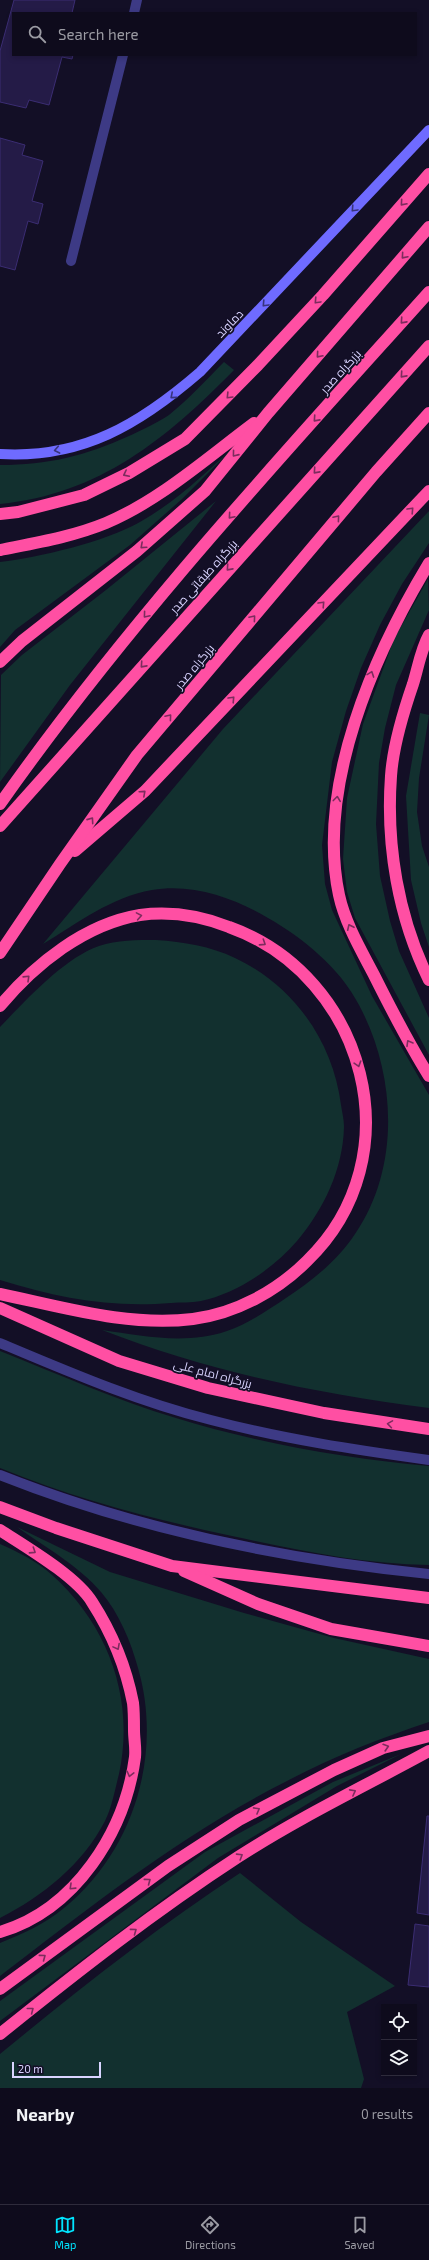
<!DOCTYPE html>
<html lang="en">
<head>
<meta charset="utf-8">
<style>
	body { margin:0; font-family:"Exo 2",Cairo,sans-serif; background:#1c1929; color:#f1f3f6 }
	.controls { position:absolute; right:12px; bottom:12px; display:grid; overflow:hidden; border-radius:0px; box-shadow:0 2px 6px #0003 }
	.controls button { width:36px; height:36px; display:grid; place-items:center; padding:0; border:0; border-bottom:1px solid #2e2b3b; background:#0e0b1c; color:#f1f3f6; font:20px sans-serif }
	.scale { position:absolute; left:12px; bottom:10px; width:89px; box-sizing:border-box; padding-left:4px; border:2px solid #d9d4ff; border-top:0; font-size:11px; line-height:14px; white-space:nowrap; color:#d9d4ff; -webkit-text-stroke:3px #130f26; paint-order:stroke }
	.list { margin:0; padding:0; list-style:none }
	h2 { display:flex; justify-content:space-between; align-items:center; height:52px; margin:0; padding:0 16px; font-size:17px }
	h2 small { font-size:13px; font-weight:400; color:#9b9ba3 }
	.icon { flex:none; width:22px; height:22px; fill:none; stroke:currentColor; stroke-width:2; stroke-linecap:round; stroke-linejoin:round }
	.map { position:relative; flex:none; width:429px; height:2088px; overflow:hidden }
	.search { position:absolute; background:#0e0b1c; box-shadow:0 2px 6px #0003; left:12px; right:12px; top:12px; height:44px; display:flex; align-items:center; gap:10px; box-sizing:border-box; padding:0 14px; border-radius:0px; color:#9b9ba3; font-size:15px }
	.sheet { height:116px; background:#0e0b1c }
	nav { display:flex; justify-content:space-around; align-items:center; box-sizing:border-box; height:56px; border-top:1px solid #2e2b3b; background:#0e0b1c; font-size:11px; color:#9b9ba3 }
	nav a { display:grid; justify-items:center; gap:2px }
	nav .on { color:#00e5ff }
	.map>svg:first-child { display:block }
	.green { fill:#12302f }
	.building { fill:#241b47; stroke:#3b2d73 }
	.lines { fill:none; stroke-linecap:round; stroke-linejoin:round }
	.lane { stroke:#3d3a85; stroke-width:10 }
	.street { stroke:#3d3a85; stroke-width:10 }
	.secondary { stroke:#6f6bff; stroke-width:10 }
	.highway { stroke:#ff4fa3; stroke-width:12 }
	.oneway { stroke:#7d2c5e }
	.oneway2 { stroke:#38347d }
	.labels { text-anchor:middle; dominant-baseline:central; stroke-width:3.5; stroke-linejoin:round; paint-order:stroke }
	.street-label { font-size:12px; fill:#d9d4ff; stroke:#130f26 }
</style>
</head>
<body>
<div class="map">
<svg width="429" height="2088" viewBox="0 0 429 2088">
	<rect width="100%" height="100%" fill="#130f26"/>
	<g class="green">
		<path d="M224,362L234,370C166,439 100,494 0,504V465C48,465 85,456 129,436C142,430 157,423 169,415C189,399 206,380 224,362Z"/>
		<path d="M239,442L182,499L130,545L15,630L0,647V562C41,557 104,542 140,522C177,501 208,471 239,442Z"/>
		<polygon points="216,501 70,685 0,782 1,675 22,655 106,590"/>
		<path d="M429,511V543L402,584L380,625L361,668L346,711L332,762L322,845L325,884L332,910L372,996L429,1095V1408C313,1393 211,1372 102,1330C143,1336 186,1345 227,1331C248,1324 268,1310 286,1298C312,1281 338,1260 355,1234C401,1167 396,1074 359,1005C340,968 303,938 268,918C234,898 193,883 152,890C111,897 78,923 43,944L223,729Z"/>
		<polygon points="428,579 429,610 396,685 385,728 379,763 376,824 380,876 390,921 399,951 429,1018 429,1055 355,918 347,892 343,859 347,798 363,724 394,639"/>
		<polygon points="420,713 429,715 419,778 417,812 422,846 429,867 429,947 421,923 411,880 406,796"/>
		<path d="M156,940C184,942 210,946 235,958C293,985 333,1041 341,1105C342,1112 344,1119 344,1127C343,1169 324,1209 297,1241C273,1269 237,1293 201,1301C191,1303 181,1302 171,1303C110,1308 58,1298 0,1280V1027C25,1001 64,958 99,946C117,940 137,940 156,940Z"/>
		<path d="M0,1351C58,1374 116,1400 176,1418C253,1442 348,1459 429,1466V1565C362,1564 297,1550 232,1536C153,1519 75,1499 0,1468Z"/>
		<path d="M17,1527L110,1572L244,1613L334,1638L429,1659V1722C381,1738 332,1757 287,1781C184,1833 91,1906 0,1976V1943C22,1934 45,1924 64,1908C134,1851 163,1754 138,1668C131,1642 119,1613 101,1592C79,1566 45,1547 17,1527Z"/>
		<path d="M0,1544C18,1552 37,1561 52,1575C109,1626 135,1700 119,1774C115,1789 112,1807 105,1821C82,1865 43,1896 0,1918Z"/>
		<polygon points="401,1754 337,1786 218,1858 0,2021 0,2001 205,1852 333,1782"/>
		<path d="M240,1873L301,1922L395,1986L347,2012L364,2079L361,2088H0V2054C78,1990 156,1928 240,1873Z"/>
	</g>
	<g class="building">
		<polygon points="14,0 75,0 72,13 13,13 13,55 73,55 72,59 62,57 49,105 29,100 26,108 0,102 0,51"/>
		<polygon points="0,138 25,145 22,155 43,161 32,201 43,204 38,224 28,221 15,270 0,266"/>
		<polygon points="427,1816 429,1816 429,1915 417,1913"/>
		<polygon points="415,1924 429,1926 429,1987 408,1985"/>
	</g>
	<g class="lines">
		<g class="lane">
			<path d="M0,1343C69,1372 139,1402 211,1420C283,1439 356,1450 429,1460"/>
			<path d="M0,1475C138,1530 282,1559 429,1574"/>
		</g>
		<g class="street">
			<polyline points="134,13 137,0"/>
			<polyline points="71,261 123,55"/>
		</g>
		<path class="secondary" d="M0,454C82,459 140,424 200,372L429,130"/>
		<g class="highway">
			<polyline points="0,514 18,512 84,495 129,473 185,439 258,365 323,295 429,174"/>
			<path d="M0,550C35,543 72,537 106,523C160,500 207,458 254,423"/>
			<path d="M429,563C374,654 316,786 339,895C345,923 361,950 374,975C391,1009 409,1044 429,1076"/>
			<path d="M429,635C421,649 418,668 413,684C403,713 393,745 391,776C386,845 398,917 429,980"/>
			<polyline points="0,662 22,641 137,551 205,491 268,413 429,227"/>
			<path d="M0,804C128,622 280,458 429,292"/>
			<polyline points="0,826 429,346"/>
			<polyline points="75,851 145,791 429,491"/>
			<polyline points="0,953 60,864 137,755 376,472 429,413"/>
			<path d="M0,1006C35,964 85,924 140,915C170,911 201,916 229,927C366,976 415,1157 307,1261C277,1291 235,1314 193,1319C128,1327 63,1307 0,1294"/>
			<polyline points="0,1308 119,1361 208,1388 324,1413 429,1429"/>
			<polyline points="0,1507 56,1528 172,1566 429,1598"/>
			<path d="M0,1530C26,1547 76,1576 92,1602C112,1633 126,1667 133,1703C134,1711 134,1721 134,1730C134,1739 136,1748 135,1757C125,1832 75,1910 0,1932"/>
			<polyline points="184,1571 258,1604 331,1629 429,1646"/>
			<polyline points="0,1989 168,1866 239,1820 334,1770 383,1748 429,1736"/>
			<path d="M0,2034C77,1972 155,1911 238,1857C300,1817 365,1786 429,1751"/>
		</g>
	</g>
	<defs><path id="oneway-chevron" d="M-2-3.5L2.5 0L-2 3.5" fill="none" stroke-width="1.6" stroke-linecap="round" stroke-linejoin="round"/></defs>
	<g class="oneway">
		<use href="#oneway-chevron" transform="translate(403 203) rotate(131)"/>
		<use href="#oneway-chevron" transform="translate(404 256) rotate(131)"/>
		<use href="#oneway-chevron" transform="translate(317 301) rotate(133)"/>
		<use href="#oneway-chevron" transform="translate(403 321) rotate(132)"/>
		<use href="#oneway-chevron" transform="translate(319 355) rotate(131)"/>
		<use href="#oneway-chevron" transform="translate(403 375) rotate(132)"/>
		<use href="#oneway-chevron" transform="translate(229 396) rotate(134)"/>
		<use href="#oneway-chevron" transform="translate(316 419) rotate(132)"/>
		<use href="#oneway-chevron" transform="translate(235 454) rotate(129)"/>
		<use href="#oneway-chevron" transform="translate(316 471) rotate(132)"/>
		<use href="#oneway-chevron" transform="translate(126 474) rotate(153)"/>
		<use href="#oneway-chevron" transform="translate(411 510) rotate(-47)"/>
		<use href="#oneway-chevron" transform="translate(231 516) rotate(131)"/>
		<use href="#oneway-chevron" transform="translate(337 518) rotate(-50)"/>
		<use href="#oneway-chevron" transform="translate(143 546) rotate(138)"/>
		<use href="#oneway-chevron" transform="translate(229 568) rotate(132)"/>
		<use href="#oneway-chevron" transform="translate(322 604) rotate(-47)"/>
		<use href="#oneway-chevron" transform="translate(146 615) rotate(130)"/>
		<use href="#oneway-chevron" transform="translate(253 618) rotate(-50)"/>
		<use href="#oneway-chevron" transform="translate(143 665) rotate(132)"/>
		<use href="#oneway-chevron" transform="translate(371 674) rotate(-70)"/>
		<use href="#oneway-chevron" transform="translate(232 699) rotate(-47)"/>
		<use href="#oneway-chevron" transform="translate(169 717) rotate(-50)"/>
		<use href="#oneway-chevron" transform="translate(143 793) rotate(-42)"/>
		<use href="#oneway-chevron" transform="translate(337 799) rotate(-83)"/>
		<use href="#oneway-chevron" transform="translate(91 820) rotate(-55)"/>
		<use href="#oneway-chevron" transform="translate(139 916) rotate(-10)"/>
		<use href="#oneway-chevron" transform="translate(350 927) rotate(-115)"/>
		<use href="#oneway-chevron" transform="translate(263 943) rotate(33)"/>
		<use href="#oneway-chevron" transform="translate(27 978) rotate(-44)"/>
		<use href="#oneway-chevron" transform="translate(409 1043) rotate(-120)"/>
		<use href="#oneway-chevron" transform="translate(358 1064) rotate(73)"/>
		<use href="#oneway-chevron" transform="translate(390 1424) rotate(-171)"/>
		<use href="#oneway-chevron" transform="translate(33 1551) rotate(33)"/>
		<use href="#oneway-chevron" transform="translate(117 1647) rotate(62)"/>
		<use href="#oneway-chevron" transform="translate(386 1747) rotate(-17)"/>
		<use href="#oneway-chevron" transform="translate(130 1774) rotate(104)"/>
		<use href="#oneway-chevron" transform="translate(353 1792) rotate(-28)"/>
		<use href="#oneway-chevron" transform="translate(257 1810) rotate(-29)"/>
		<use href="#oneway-chevron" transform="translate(240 1856) rotate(-32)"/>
		<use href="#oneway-chevron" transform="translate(148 1881) rotate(-37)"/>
		<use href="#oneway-chevron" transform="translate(72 1887) rotate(136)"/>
		<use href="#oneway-chevron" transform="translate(134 1931) rotate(-36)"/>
		<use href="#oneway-chevron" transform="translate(43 1957) rotate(-37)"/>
		<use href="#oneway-chevron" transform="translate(31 2010) rotate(-38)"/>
	</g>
	<g class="oneway2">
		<use href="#oneway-chevron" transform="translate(354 209) rotate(133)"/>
		<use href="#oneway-chevron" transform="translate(265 304) rotate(133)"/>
		<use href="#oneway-chevron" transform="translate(173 396) rotate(139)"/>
		<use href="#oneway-chevron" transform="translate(57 450) rotate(169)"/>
	</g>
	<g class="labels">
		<g class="street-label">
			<text transform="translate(229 323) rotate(-46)">دماوند</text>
			<text transform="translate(340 371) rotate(-48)">بزرگراه صدر</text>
			<text transform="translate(203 576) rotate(-48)">بزرگراه طبقاتی صدر</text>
			<text transform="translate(194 666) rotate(-50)">بزرگراه صدر</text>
			<text transform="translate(213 1373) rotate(15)">بزرگراه امام علی</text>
		</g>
	</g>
</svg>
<div class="controls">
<button><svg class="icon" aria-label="locate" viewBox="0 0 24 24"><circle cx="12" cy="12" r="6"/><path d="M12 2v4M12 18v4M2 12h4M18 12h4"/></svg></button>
<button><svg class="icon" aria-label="layers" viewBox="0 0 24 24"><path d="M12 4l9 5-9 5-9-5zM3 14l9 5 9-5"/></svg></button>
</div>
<div class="scale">20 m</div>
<div class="search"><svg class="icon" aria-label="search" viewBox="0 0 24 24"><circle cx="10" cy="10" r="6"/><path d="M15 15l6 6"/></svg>Search here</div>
</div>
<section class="sheet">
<h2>Nearby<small>0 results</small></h2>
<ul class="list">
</ul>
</section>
<nav>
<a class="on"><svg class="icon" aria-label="map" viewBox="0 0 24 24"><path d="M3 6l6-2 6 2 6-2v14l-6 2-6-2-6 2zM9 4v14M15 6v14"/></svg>Map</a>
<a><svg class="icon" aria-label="directions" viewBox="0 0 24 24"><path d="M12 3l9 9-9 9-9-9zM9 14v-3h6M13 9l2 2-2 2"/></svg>Directions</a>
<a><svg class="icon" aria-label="saved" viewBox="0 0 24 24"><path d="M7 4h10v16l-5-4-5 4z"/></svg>Saved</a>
</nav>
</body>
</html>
